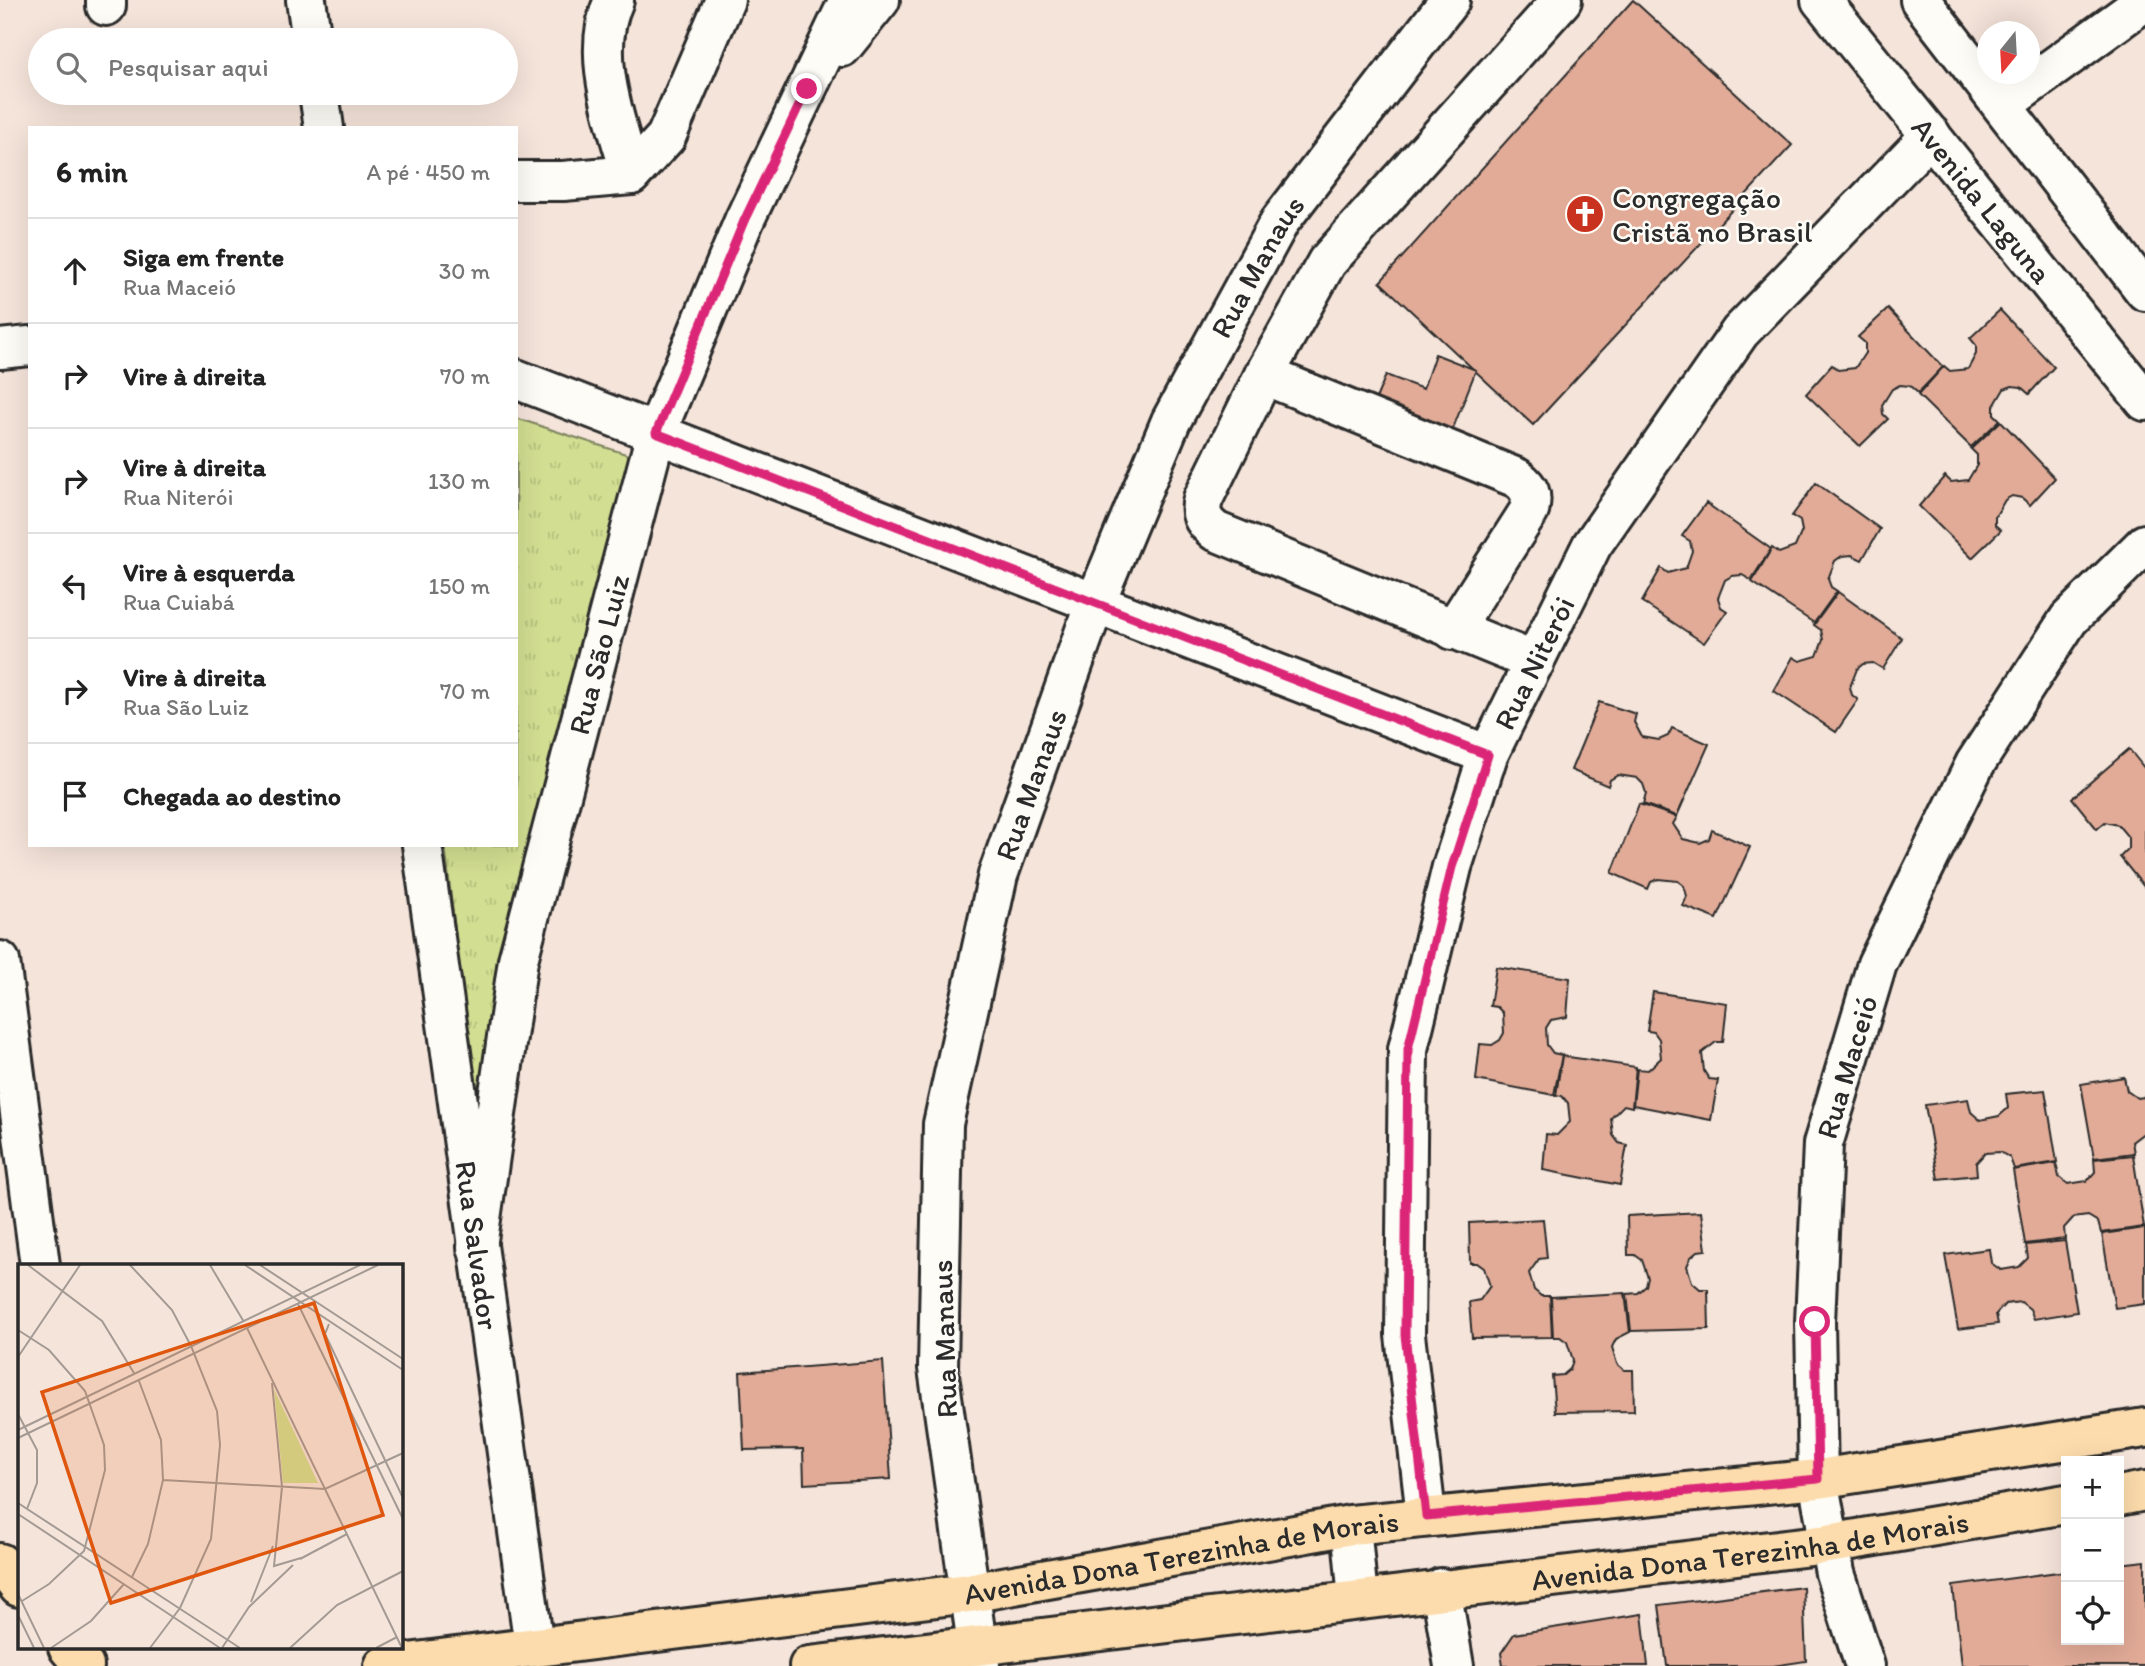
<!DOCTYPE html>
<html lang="pt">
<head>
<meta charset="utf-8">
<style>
	body { margin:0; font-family:Itim,sans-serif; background:#f6f6f6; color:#222 }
	.controls { position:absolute; right:21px; bottom:21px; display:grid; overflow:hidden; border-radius:0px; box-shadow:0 7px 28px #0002 }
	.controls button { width:63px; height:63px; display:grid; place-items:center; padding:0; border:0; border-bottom:2px solid #e0e0e0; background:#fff; color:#222; font:35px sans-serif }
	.compass { position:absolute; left:1977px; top:21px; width:63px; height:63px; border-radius:50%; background:#fff; box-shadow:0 7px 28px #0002; rotate:198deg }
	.stop { position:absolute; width:21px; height:21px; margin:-16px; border:5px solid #db2777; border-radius:50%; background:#fff }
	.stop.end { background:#db2777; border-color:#fff; box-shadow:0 2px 7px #0008 }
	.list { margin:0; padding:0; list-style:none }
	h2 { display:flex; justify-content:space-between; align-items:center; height:91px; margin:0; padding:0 28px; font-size:30px }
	h2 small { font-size:23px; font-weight:400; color:#767676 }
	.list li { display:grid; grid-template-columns:46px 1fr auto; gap:21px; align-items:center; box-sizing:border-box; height:105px; padding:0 28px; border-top:2px solid #e0e0e0 }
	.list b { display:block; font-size:26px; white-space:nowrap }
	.list p { margin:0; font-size:23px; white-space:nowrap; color:#767676 }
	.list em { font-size:23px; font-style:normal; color:#767676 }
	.icon { flex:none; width:38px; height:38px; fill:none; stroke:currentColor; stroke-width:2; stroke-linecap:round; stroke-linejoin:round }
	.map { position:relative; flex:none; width:2145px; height:1666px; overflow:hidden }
	.search { position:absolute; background:#fff; box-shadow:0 7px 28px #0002; left:28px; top:28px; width:490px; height:77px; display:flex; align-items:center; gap:18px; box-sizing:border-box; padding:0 24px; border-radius:38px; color:#767676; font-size:26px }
	.panel { position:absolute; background:#fff; box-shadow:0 7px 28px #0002; left:28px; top:126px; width:490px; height:721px; border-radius:0px }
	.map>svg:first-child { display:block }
	.park { fill:url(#park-tufts); stroke:#7e845e; stroke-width:2 }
	.building { fill:#e1ab97; stroke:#2b2b2b; stroke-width:2 }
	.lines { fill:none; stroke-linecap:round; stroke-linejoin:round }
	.minor-casing { stroke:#2b2b2b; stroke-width:44 }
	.major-casing { stroke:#2b2b2b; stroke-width:44 }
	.minor { stroke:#fdfcf7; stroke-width:38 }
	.major { stroke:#fcdcac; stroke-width:38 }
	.route { stroke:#db2777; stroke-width:9 }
	.labels { text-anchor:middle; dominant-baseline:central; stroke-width:5; stroke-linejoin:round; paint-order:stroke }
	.poi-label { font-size:30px; fill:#2b2b2b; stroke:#fdfcf7; text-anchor:start }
	.street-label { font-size:30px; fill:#2b2b2b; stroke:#fdfcf7 }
	.inset-road { fill:none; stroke:#a49a94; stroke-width:2 }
	.view { fill:#df570e; fill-opacity:0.15; stroke:#df570e; stroke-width:3.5 }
	.inset-edge { fill:none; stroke:#2b2b2b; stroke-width:3.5 }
</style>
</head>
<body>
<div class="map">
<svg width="2145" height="1666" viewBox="0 0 2145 1666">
	<defs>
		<pattern id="park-tufts" width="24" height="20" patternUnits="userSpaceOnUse" patternTransform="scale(1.75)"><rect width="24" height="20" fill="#d2de91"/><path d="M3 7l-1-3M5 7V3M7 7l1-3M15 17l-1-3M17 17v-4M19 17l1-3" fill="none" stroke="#b4bf7d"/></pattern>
	</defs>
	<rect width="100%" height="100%" fill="#f5e4da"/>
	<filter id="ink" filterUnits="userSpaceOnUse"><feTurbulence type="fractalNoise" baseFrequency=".0143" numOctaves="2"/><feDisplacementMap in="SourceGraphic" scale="14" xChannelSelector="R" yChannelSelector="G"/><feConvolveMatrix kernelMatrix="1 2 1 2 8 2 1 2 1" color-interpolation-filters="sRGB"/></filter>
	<g filter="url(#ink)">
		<polygon class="park" points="516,418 638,458 481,1151 445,845 516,845"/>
		<g class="building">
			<polygon points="1633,0 1792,145 1533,425 1380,282"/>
			<polygon points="1888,309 1943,367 1918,393 1910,386 1900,385 1892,389 1882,405 1883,414 1888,419 1860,446 1806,394 1832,365 1838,370 1855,368 1865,353 1865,343 1858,337"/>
			<polygon points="2000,310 2054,367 2029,394 2021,387 2012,386 2004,389 1994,406 1994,414 2000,420 1971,447 1918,395 1944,366 1950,371 1968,369 1976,354 1976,345 1970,338"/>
			<polygon points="1435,354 1476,370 1448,441 1372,408 1386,375 1423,389"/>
			<polygon points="2001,421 2055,478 2030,505 2022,498 2012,496 2005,500 1995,517 1995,525 2001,530 1972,558 1919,506 1945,476 1951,482 1968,480 1977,465 1977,455 1971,449"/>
			<polygon points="1816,483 1880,529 1862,560 1852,555 1842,556 1835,561 1828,579 1831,587 1837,591 1814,623 1752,582 1772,548 1779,553 1795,547 1802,531 1800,521 1792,516"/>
			<polygon points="1706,503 1771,549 1751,580 1742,575 1732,576 1725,580 1718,598 1721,607 1727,611 1704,643 1642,602 1661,568 1668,573 1686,568 1692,551 1690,541 1682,536"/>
			<polygon points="1838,592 1902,638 1883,669 1873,663 1863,664 1857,669 1850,687 1852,695 1858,700 1836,732 1774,691 1793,657 1800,661 1817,656 1823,640 1821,630 1814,625"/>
			<polygon points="1599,702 1636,714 1634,722 1642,737 1659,740 1668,736 1672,728 1709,744 1677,816 1643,804 1646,793 1643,784 1637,778 1618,775 1610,780 1608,786 1571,770"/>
			<polygon points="2129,749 2145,769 2145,888 2120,857 2128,849 2128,837 2118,825 2105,822 2097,829 2072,798"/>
			<polygon points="1639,804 1677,817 1673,824 1683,839 1700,843 1709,839 1712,830 1750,847 1717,919 1683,906 1687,896 1684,886 1678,881 1658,879 1651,882 1648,889 1612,873"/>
			<polygon points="1496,967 1570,978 1567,1017 1551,1020 1546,1028 1547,1045 1553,1053 1562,1055 1554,1095 1476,1080 1480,1044 1492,1045 1500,1040 1504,1033 1503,1013 1497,1007 1490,1006"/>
			<polygon points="1653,992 1727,1003 1723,1042 1716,1042 1702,1053 1704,1071 1709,1079 1718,1080 1711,1120 1633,1105 1637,1069 1648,1070 1661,1058 1659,1039 1654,1032 1647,1031"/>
			<polygon points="1562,1056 1636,1067 1632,1107 1624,1105 1611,1118 1613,1135 1619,1143 1627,1145 1620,1185 1543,1170 1546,1134 1557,1135 1570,1122 1568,1103 1562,1096 1556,1095"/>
			<polygon points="2124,1077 2127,1091 2137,1098 2145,1097 2145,1132 2132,1142 2134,1153 2094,1158 2081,1084"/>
			<polygon points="2045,1090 2057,1162 2014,1169 2010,1158 2000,1152 1985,1153 1976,1163 1977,1175 1938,1179 1925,1105 1968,1099 1971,1112 1980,1120 1999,1116 2008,1108 2006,1094"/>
			<polygon points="2133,1155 2144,1227 2101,1233 2098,1222 2088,1216 2073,1218 2064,1228 2065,1239 2025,1244 2013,1170 2056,1163 2059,1177 2068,1184 2087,1181 2095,1172 2094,1159"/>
			<polygon points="1701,1212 1706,1250 1698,1251 1691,1257 1687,1266 1692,1282 1700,1289 1708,1289 1709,1329 1631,1331 1627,1294 1638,1293 1646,1286 1648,1278 1642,1260 1635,1255 1628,1255 1627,1216"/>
			<polygon points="1543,1219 1547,1258 1539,1259 1529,1273 1534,1290 1541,1296 1550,1296 1552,1337 1472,1338 1469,1302 1480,1300 1490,1286 1484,1268 1477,1263 1470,1263 1469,1223"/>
			<polygon points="2145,1228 2145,1304 2115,1308 2102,1234"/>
			<polygon points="2065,1241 2077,1312 2034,1319 2030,1309 2021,1302 2005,1304 1996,1314 1998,1324 1958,1329 1945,1255 1989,1249 1991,1263 2001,1270 2019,1267 2028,1258 2026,1245"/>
			<polygon points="1625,1293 1630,1332 1616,1339 1612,1347 1617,1364 1624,1370 1633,1370 1634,1411 1555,1412 1552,1376 1563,1375 1570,1369 1573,1360 1567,1342 1560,1337 1553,1337 1551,1297"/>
			<polygon points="883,1361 891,1479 804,1484 803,1449 744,1450 740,1372"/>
			<polygon points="2145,1561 2145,1666 1962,1666 1953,1586 2066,1571 2066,1640 2119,1640 2119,1564"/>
			<polygon points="1803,1587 1806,1661 1773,1666 1667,1666 1659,1605"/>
			<polygon points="1642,1614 1648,1666 1503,1666 1501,1653 1514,1634"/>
		</g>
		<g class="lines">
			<defs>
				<g id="minor">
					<polyline points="106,0 106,6"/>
					<polyline points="306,0 312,40"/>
					<path d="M614,0C589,54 616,121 631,175"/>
					<path id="s1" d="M1821,0L2145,401"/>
					<polyline points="1920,0 2145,291"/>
					<polyline points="842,47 880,0"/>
					<polyline points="319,93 324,128"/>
					<polyline points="2002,105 2145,1"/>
					<polyline points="516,181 563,181 631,175 666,137 725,0"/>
					<polyline points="0,349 30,346"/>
					<path d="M1264,375L1517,478C1530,488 1533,495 1529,511L1453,630"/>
					<polyline points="516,379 1488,755"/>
					<path d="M1535,662L1215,531C1203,521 1199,514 1203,499L1264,375L1327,262L1562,0"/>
					<path id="s2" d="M422,845L534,1646"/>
					<polyline points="0,961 40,1265"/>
					<path id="s3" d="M477,1247L518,960L656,433L744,221L849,0"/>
					<path id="s4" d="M1426,1515L1405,1335L1408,1049L1452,867L1488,755L1592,545L1740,332L1931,135"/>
					<polyline points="1351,1525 1358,1599"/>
					<polyline points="1441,1588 1454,1666"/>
					<path id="s5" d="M980,1666L938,1368L943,1124L998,875L1095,603L1171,421L1280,221L1450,0"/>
					<path id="s6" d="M1865,1666L1835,1573L1818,1479L1815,1322L1823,1144L1877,964L1975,764L2069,619L2145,544"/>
				</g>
				<g id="major">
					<polyline points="2119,1496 2145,1491"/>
					<polyline points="0,1563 19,1587"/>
					<polyline points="68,1647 84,1666"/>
					<path id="s7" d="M384,1666L969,1593L1351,1525L1818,1479L2145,1428"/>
					<path id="s8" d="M809,1666L1828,1544L2066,1504"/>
				</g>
			</defs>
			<use href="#minor" class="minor-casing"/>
			<use href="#major" class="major-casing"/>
			<use href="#minor" class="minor"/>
			<use href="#major" class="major"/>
		</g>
	</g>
	<g class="lines" filter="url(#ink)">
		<polyline class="route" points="807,89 744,221 656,433 1488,755 1452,867 1408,1049 1405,1335 1426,1516 1818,1479 1815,1322"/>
	</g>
	<defs>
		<symbol id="church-disc" viewBox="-11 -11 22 22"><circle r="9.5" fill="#c8321e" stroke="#fdfcf7"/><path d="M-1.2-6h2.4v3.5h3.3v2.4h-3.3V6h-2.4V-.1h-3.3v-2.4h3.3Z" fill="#fff"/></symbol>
	</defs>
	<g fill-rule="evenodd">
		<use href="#church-disc" x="1563" y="192" width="44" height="44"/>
	</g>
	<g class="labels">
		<g class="poi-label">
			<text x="1612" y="197">Congregação<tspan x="1612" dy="34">Cristã no Brasil</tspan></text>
		</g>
		<g class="street-label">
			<text stroke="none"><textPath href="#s1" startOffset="257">Avenida Laguna</textPath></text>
			<text stroke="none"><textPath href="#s5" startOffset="1463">Rua Manaus</textPath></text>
			<text stroke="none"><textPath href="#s3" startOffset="606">Rua São Luiz</textPath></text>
			<text stroke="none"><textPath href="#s4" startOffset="875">Rua Niterói</textPath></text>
			<text stroke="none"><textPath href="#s5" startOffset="896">Rua Manaus</textPath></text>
			<text stroke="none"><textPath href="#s6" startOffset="609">Rua Maceió</textPath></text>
			<text stroke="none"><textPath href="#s2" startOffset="404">Rua Salvador</textPath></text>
			<text transform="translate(944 1339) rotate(-92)">Rua Manaus</text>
			<text stroke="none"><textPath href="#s8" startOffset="948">Avenida Dona Terezinha de Morais</textPath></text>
			<text stroke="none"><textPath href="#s7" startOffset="805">Avenida Dona Terezinha de Morais</textPath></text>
		</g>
	</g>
	<g transform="translate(18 1264)">
		<rect width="385" height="385" fill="#f5e4da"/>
		<path d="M256,125L300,219H265Z" fill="#d2de91"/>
		<path class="inset-road" d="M10,1L84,57L116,109M112,1L154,46L173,82L199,147L202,181L193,275L162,344L132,384M192,1L226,58M227,1L385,106M242,1L385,95M280,40L385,255M311,60L307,70L385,234M229,64L384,384M0,66L31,86L67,127L86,181L87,206L66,287L31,320L4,337M0,93L62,1M254,119L264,223L256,302L283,294M0,150L19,186V219L9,245M0,166L342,1M0,174L360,1M145,216L307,225L385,189M0,239L222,384M0,250L202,384M282,295L329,270M114,313L130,280L145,216L143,176L121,117M0,330L26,384M233,338L255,282M0,351L16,384M33,384L73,357L106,320M204,384L231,343L275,301M272,384L319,341L385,307M358,384L379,373"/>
		<path class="view" d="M296,39L365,251L93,339L24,128Z"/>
		<rect width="385" height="385" class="inset-edge"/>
	</g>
</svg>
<div class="controls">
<button>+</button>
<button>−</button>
<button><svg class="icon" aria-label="locate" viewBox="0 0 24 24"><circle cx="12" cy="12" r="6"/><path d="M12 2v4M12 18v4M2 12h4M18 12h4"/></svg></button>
</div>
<svg class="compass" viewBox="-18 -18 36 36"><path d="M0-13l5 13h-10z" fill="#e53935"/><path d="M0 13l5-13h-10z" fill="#767676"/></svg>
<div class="stop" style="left:1815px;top:1322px"></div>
<div class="stop end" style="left:807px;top:89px"></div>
<div class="search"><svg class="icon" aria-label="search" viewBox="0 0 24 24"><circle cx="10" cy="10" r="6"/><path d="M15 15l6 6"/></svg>Pesquisar aqui</div>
<section class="panel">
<h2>6 min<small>A pé · 450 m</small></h2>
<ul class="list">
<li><svg class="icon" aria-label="ahead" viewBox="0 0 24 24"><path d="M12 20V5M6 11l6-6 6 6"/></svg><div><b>Siga em frente</b><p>Rua Maceió</p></div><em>30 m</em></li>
<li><svg class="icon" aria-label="right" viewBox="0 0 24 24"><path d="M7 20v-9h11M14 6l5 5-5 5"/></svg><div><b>Vire à direita</b></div><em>70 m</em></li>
<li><svg class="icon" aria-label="right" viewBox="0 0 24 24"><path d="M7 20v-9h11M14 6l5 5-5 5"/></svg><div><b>Vire à direita</b><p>Rua Niterói</p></div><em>130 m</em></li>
<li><svg class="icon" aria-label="left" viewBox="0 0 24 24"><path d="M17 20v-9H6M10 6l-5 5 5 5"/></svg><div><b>Vire à esquerda</b><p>Rua Cuiabá</p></div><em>150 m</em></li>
<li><svg class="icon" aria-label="right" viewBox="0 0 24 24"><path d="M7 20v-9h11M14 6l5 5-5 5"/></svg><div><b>Vire à direita</b><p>Rua São Luiz</p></div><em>70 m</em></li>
<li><svg class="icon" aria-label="arrive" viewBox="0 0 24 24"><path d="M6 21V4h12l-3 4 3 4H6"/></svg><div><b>Chegada ao destino</b></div></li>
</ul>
</section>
</div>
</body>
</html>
